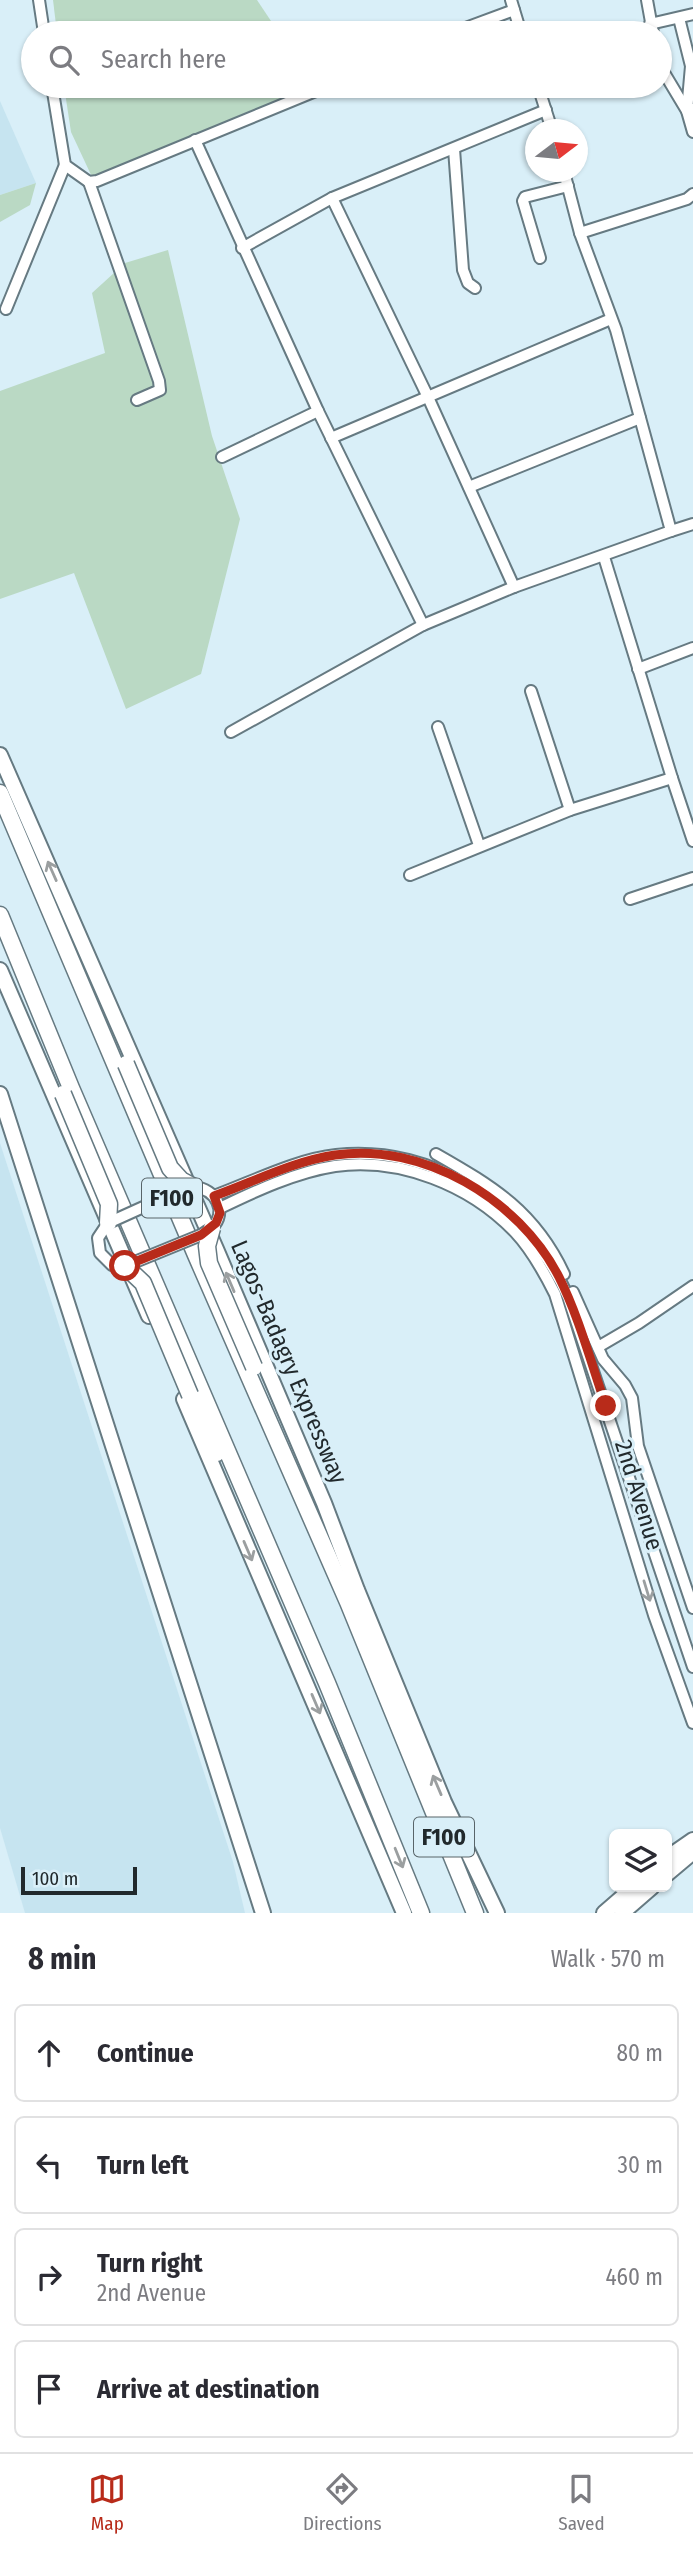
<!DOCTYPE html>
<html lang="en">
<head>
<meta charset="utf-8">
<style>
	body { margin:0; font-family:"Fira Sans Condensed",sans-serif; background:#f2f2f3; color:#2b2b33 }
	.controls { position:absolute; right:21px; bottom:21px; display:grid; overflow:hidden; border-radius:10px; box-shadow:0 2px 5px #0004 }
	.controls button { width:63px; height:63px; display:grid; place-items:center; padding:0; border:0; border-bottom:2px solid #e1e1e2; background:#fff; color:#2b2b33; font:35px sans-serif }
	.compass { position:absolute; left:525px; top:119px; width:63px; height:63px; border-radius:50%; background:#fff; box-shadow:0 2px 5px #0004; rotate:74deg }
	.scale { position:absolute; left:21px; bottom:18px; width:116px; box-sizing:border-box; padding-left:7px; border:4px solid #21292c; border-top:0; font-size:19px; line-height:24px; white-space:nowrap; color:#21292c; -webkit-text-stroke:5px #d9eff8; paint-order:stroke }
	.stop { position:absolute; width:21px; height:21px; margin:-16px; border:5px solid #b82b1a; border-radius:50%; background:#fff }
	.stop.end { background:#b82b1a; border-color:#fff; box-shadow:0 2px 7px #0008 }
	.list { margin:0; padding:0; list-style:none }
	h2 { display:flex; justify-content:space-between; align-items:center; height:91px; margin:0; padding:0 28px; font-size:30px }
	h2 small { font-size:23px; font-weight:400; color:#7c7c81 }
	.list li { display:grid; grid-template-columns:46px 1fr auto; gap:21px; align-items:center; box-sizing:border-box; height:98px; margin:0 14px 14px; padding:0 14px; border:2px solid #e1e1e2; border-radius:10px }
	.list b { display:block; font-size:26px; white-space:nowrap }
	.list p { margin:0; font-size:23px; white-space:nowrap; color:#7c7c81 }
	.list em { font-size:23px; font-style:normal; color:#7c7c81 }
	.icon { flex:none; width:38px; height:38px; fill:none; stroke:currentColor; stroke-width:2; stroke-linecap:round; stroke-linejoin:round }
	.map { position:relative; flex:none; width:693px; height:1913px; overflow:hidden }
	.search { position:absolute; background:#fff; box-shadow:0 2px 5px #0004; left:21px; right:21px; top:21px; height:77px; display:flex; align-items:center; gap:18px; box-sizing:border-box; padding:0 24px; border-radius:38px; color:#7c7c81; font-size:26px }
	.sheet { height:539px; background:#fff }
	nav { display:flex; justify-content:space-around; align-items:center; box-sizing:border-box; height:98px; border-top:2px solid #e1e1e2; background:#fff; font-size:19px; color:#7c7c81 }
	nav a { display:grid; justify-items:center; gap:4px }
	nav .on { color:#b82b1a }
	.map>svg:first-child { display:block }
	.built { fill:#c6e4f0 }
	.green { fill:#bad9c4 }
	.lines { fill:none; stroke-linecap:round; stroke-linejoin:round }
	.minor-casing { stroke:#667a82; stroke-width:14 }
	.major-casing { stroke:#667a82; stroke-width:18 }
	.highway-casing { stroke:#667a82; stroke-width:19 }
	.minor { stroke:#fff; stroke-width:10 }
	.major { stroke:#fff; stroke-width:14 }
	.highway { stroke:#fff; stroke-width:16 }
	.minor-bridge-casing { stroke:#667a82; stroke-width:14; stroke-linecap:butt }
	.highway-bridge-casing { stroke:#667a82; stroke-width:19; stroke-linecap:butt }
	.minor-bridge { stroke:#fff; stroke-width:10 }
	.highway-bridge { stroke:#fff; stroke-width:16 }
	.oneway { stroke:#9b9fa0 }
	.route { stroke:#b82b1a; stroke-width:9 }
	.labels { text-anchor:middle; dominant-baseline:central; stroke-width:6; stroke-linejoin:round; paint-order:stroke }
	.shield { fill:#d9eff8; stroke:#586469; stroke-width:2 }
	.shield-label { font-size:23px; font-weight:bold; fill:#21292c }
	.street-label { font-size:24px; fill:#21292c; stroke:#d9eff8 }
</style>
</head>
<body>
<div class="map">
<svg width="693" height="1913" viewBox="0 0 693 1913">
	<rect width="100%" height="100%" fill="#d9eff8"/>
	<g class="built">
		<polygon points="0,101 36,183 0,195"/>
		<polygon points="0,1143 233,1862 245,1913 25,1913 0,1828"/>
	</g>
	<g class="green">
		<polygon points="53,0 257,0 279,33 57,33"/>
		<polygon points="64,86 309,86 312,96 201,141 92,177 71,132"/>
		<polygon points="36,183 30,205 0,222 0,195"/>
		<polygon points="168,250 212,436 240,519 201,674 126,709 74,573 0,599 0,391 105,353 92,293 125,263"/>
	</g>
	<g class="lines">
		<defs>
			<g id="minor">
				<polyline points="39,0 44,33"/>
				<polyline points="511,0 521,33"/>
				<polyline points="647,0 653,33"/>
				<polyline points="679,18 691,66 687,111 693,109"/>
				<polyline points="650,24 693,14"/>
				<polyline points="452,33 514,10"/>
				<polyline points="660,60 663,71 687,111 693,132"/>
				<polyline points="52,86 65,165 89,182 97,181 328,86"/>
				<polyline points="538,86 552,130"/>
				<polyline points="195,140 318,411 423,625"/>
				<polyline points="454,149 463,270 468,283 475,288"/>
				<polyline points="89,182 159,381 160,390 137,400"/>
				<polyline points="332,198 427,395 514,587"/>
				<polyline points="580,233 687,199 693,194"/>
				<polyline points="242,248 332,198 546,110"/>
				<polyline points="540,258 523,201 525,197 568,186"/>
				<polyline points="6,309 65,165"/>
				<polyline points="331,438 611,319"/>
				<polyline points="222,457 318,411"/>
				<polyline points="469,487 640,418"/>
				<polyline points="671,531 693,524"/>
				<polyline points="638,669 693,648"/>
				<polyline points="531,691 570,810"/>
				<polyline points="438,727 479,845"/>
				<polyline points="231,732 423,625 514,587 671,531 616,330 580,233 564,172"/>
				<polyline points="672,778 693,841"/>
				<polyline points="410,875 570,810 672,778 604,557"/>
				<polyline points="630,899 693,878"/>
				<path d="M436,1154C494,1187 535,1212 564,1274"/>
				<path d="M194,1187C216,1189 228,1211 212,1228"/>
				<path d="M214,1196C252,1182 297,1159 336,1155C436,1144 529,1208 568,1297L693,1667"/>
				<path d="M220,1208C255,1191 296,1172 335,1166C400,1157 470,1185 515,1232C532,1250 544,1272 555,1294L654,1615L693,1723"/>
				<polyline points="108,1223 98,1238 100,1253 112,1265 125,1266"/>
				<polyline points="573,1292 603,1359 625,1385 632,1398 638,1446 693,1608"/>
				<polyline points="598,1347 639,1323 693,1286"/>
			</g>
			<g id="major">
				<polyline points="0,755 216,1249 324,1503 357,1590 444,1802 497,1913"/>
				<polyline points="0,970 149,1316"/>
				<polyline points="0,1094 263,1913"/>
				<polyline points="184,1399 404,1913"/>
				<polyline points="667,1858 693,1840"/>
				<polyline points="667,1874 693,1852"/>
				<polyline points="604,1913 634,1887"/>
				<polyline points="622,1913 652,1887"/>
			</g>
			<g id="highway">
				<polyline points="0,793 196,1255 348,1602 475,1913"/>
				<polyline points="0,915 71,1088 327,1683 421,1913"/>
				<polyline points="190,1395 217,1453"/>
			</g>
		</defs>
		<use href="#minor" class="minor-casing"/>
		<use href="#major" class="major-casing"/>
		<use href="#highway" class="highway-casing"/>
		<use href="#minor" class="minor"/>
		<use href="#major" class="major"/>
		<use href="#highway" class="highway"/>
		<defs>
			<g id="minor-bridge">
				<polyline points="108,1223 181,1190 194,1187"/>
				<polyline points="125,1266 201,1235 212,1228"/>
			</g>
			<g id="highway-bridge">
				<polyline points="126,1064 170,1168 181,1180 194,1187"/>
				<polyline points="63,1094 109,1204 108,1223"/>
				<polyline points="212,1228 207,1246 209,1263 254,1367"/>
				<polyline points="125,1266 143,1283 190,1395"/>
			</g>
		</defs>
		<use href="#minor-bridge" class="minor-bridge-casing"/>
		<use href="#highway-bridge" class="highway-bridge-casing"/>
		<use href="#minor-bridge" class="minor-bridge"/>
		<use href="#highway-bridge" class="highway-bridge"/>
	</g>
	<defs><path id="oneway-shaft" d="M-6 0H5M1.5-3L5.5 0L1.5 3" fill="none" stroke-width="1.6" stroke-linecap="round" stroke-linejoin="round" transform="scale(1.75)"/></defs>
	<g class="oneway">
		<use href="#oneway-shaft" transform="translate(52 871) rotate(-114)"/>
		<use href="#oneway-shaft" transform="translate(230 1282) rotate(-113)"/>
		<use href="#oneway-shaft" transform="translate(248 1551) rotate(67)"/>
		<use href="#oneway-shaft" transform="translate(647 1591) rotate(73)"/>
		<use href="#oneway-shaft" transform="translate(316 1704) rotate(67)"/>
		<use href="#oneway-shaft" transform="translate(437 1785) rotate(-113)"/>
		<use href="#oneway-shaft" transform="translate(399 1858) rotate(68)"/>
	</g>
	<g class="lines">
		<path class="route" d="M125,1266L201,1235L216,1223L220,1213L214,1196C253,1182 294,1161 335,1155C423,1142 519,1199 559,1277C579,1317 591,1363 606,1406"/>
	</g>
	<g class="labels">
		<g class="shield">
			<rect x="142" y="1178.5" width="60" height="39" rx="5"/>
			<rect x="414" y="1817.5" width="60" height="39" rx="5"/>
		</g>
		<g class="shield-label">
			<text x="172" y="1198">F100</text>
			<text x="444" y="1837">F100</text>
		</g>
		<g class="street-label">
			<text transform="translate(289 1362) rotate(67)">Lagos-Badagry Expressway</text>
			<text transform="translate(639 1495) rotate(73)">2nd Avenue</text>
		</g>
	</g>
</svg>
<div class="controls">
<button><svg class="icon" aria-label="layers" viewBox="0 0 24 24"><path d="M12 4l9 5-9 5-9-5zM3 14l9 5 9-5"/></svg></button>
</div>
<svg class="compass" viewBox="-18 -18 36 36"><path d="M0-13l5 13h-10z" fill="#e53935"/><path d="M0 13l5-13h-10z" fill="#7c7c81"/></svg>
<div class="scale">100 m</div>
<div class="stop" style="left:125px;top:1266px"></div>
<div class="stop end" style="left:606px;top:1406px"></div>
<div class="search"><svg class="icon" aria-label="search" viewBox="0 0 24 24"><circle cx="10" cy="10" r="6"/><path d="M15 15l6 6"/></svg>Search here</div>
</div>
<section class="sheet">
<h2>8 min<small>Walk · 570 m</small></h2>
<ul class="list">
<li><svg class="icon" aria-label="ahead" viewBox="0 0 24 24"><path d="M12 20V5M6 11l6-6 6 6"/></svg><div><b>Continue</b></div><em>80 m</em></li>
<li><svg class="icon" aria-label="left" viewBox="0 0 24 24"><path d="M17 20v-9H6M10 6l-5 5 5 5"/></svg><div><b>Turn left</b></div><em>30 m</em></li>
<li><svg class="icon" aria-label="right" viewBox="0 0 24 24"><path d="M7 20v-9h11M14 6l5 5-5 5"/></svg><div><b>Turn right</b><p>2nd Avenue</p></div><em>460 m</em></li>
<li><svg class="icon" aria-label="arrive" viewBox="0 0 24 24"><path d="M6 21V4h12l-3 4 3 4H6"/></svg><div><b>Arrive at destination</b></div></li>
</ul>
</section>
<nav>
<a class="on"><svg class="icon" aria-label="map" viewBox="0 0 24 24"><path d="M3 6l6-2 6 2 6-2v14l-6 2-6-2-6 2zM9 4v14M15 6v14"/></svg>Map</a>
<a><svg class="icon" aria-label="directions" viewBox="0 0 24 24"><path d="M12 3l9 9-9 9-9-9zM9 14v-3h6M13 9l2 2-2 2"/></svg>Directions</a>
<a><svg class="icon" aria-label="saved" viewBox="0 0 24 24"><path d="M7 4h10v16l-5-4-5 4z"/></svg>Saved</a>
</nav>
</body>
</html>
